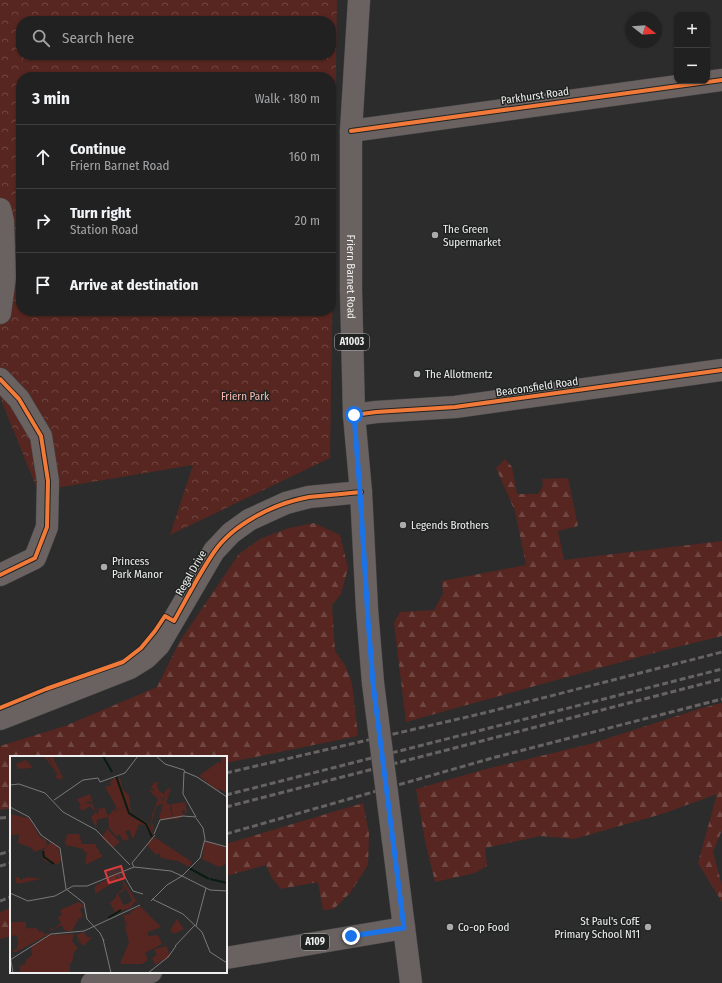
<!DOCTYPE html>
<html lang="en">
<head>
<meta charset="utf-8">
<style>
	body { margin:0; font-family:"Fira Sans Condensed",sans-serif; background:#2d2e2e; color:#f1f3f6 }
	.controls { position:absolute; right:12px; top:12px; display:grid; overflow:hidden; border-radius:8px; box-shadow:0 1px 3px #0004 }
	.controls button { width:36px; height:36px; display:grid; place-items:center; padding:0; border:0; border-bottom:1px solid #3e3e3f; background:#212121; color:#f1f3f6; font:20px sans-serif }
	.compass { position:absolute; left:626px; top:12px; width:36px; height:36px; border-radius:50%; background:#212121; box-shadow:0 1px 3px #0004; rotate:107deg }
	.stop { position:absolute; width:12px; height:12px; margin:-9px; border:3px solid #1a73e8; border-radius:50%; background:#fff }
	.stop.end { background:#1a73e8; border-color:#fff; box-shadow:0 1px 4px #0008 }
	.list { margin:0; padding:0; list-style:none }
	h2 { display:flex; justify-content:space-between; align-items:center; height:52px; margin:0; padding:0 16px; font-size:17px }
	h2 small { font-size:13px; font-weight:400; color:#a2a3a5 }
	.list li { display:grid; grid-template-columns:26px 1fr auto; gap:12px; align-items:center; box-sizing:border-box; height:64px; padding:0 16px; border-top:1px solid #3e3e3f }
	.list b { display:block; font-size:15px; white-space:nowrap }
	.list p { margin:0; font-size:13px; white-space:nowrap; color:#a2a3a5 }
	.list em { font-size:13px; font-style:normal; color:#a2a3a5 }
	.icon { flex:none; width:22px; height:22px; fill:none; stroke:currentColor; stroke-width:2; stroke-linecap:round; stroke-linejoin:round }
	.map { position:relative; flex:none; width:722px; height:983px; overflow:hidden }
	.search { position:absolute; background:#212121; box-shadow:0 1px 3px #0004; left:16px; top:16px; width:320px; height:44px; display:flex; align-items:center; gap:10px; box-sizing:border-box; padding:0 14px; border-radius:16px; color:#a2a3a5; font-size:15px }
	.panel { position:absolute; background:#212121; box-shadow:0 1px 3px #0004; left:16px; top:72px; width:320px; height:244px; border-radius:16px }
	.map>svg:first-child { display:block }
	.forest { fill:url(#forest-firs) }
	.park { fill:url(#park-crowns); fill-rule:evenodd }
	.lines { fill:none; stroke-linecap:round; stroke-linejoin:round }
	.minor-casing { stroke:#474747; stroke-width:23 }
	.major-casing { stroke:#474747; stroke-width:23 }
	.minor { stroke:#696261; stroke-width:22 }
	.major { stroke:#6a6261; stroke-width:22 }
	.rail { stroke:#686363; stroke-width:3; stroke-dasharray:6 3; stroke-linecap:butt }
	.major-bridge-casing { stroke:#474747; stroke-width:23; stroke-linecap:butt }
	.major-bridge { stroke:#6a6261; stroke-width:22 }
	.cycleway-casing { stroke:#212322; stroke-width:6 }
	.cycleway { stroke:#f17a3a; stroke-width:4 }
	.route { stroke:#1a73e8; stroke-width:5 }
	.poi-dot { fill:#aaabaa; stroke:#212322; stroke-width:1.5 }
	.labels { text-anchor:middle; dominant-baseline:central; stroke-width:3; stroke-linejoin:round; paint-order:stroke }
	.shield { fill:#212322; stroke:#b0b2b1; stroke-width:1 }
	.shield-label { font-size:10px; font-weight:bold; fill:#eeefee }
	.street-label { font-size:11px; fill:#eeefee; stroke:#212322 }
	.poi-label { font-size:11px; fill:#eeefee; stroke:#212322; text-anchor:start }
	.park-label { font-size:11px; fill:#f8bbb2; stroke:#212322 }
	.inset-river { fill:none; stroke:#091c12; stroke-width:2 }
	.inset-road { fill:none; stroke:#7a7a7a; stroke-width:1 }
	.view { fill:#d83c3c; fill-opacity:0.15; stroke:#d83c3c; stroke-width:2 }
	.inset-edge { fill:none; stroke:#eeefee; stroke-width:2 }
</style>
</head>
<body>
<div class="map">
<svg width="722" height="983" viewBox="0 0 722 983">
	<defs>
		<pattern id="forest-firs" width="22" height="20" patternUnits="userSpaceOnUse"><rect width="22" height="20" fill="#572620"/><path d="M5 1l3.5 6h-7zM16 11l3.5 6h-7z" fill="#6f4641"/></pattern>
		<pattern id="park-crowns" width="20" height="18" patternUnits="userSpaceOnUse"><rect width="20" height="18" fill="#572620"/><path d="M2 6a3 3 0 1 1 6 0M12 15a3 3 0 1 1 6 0" fill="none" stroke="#6f4641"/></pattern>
	</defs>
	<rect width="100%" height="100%" fill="#2c2c2c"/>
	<g class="forest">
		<polygon points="505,459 512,467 517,494 538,494 543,486 542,479 568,478 578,526 558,531 564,560 722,541 722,636 661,651 406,722 394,623 400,612 434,610 443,594 442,581 526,565 515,511 496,468"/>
		<polygon points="314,523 340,535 348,568 341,594 332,605 335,651 345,665 352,683 358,736 226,763 226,757 11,757 11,808 0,810 0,746 65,726 157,687 180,641 239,554 260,539 289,528"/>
		<polygon points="722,703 722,830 713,852 722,886 722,902 698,863 717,794 662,814 574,839 540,836 485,848 487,866 475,873 435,882 425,841 416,789 486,769 590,744 702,708"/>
		<polygon points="363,803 369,833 368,865 350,893 334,909 323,910 318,882 281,889 272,878 266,865 226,876 226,844"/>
		<polygon points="11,908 11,936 0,939 0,912"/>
	</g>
	<path class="park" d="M0,0H337L330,458L170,535L193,465L38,491L0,397ZM21,21H331V55H21ZM21,77H331V311H21Z"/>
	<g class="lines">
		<defs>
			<g id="minor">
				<polyline points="351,131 722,80"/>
				<polyline points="0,209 3,221 5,277 0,313"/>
				<polyline points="0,379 19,399 41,436 48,481 47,527 35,558 0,575"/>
				<polyline points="354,415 376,412 455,407 722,370"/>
				<polyline points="0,719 130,668 146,658 159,645 214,551 231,533 249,520 286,503 309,497 361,492"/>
			</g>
			<g id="major">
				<path id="s1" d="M359,0L351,131V290L354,415L361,492L367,609L373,683"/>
				<polyline points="393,840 411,983"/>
				<polyline points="226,958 404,928"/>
				<polyline points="92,983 151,972"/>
			</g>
		</defs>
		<use href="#minor" class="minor-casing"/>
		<use href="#major" class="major-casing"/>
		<use href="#minor" class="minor"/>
		<use href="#major" class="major"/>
		<g class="rail">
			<polyline points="226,773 484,713 722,652"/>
			<polyline points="226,795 722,669"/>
			<polyline points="226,807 722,679"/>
			<polyline points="0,818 11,817"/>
			<polyline points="226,834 496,757 722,699"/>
			<polyline points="0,854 11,851"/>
			<polyline points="0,866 11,863"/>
			<polyline points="0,901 11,897"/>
		</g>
		<defs>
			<polyline id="major-bridge" points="373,683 393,840"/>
		</defs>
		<use href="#major-bridge" class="major-bridge-casing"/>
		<use href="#major-bridge" class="major-bridge"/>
		<defs>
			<g id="cycleway">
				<polyline points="351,131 722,80"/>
				<polyline points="0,379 19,399 41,436 48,481 47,527 35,558 0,575"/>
				<polyline points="354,415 376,412 455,407 722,370"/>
				<path d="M0,708L46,689L123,662L141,648L155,631L165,616L174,621C187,598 199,574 214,552C233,524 275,503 309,497C326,495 343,494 361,492"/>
			</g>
		</defs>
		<use href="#cycleway" class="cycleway-casing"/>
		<use href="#cycleway" class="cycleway"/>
	</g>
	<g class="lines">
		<polyline class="route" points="351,936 404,928 373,683 368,619 360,492 354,415"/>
	</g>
	<g class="poi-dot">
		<circle cx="435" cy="235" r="4"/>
		<circle cx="417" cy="374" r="4"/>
		<circle cx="403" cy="525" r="4"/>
		<circle cx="104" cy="567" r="4"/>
		<circle cx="450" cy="927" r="4"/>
		<circle cx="648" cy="927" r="4"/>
	</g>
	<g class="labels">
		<g class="shield">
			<rect x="335" y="334" width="34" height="16" rx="3"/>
			<rect x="301" y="934" width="28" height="16" rx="3"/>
		</g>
		<g class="shield-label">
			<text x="352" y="342">A1003</text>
			<text x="315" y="942">A109</text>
		</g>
		<g class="street-label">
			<text transform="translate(535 96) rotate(-8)">Parkhurst Road</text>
			<text stroke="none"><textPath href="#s1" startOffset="277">Friern Barnet Road</textPath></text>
			<text transform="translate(537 387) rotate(-8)">Beaconsfield Road</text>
			<text transform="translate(191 573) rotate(-60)">Regal Drive</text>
		</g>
		<g class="poi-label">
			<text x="443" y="229">The Green<tspan x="443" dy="13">Supermarket</tspan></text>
			<text x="425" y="374">The Allotmentz</text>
			<text x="411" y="525">Legends Brothers</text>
			<text x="112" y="561">Princess<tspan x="112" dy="13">Park Manor</tspan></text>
			<text x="640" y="921" text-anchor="end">St Paul's CofE<tspan x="640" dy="13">Primary School N11</tspan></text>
			<text x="458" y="927">Co-op Food</text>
		</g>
		<g class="park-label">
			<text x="245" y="396">Friern Park</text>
		</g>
	</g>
	<g transform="translate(10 756)">
		<rect width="217" height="217" fill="#2c2c2c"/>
		<path d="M75,47L82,48L88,59L89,54L85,53L95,52L98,61L87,64L86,72L81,61L86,56L80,50L72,55L69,51ZM0,58L19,62L30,81L36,84L37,91L24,96L22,92L8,87L9,78L0,80ZM77,96L84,100L90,97L93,100L75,109ZM9,121L10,124L18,121L31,123L7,128L5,122ZM136,156L151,171L138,176V180L148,179L152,188L135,197L138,204L132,208H110L119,186L115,171L114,164L117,171L130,166ZM74,176L77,181H82L74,190L65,182L71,186L66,179Z" fill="#572620"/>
		<path d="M34,0H37L49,21L38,0H42L57,30L52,21L50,24L45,21L47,18ZM106,21L110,22L113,34L119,39L121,57L138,67L143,77L142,82L133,67V69L129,68L124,81L120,73L115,75L119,83L114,85L109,78L128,64L120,59L116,50L104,55L102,59L101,55L106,53L104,43L111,50L115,49ZM139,34L146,35L153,45L155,43L153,39L156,42L160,37L156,46L160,50L163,48L161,51L151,55L153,47L146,51L142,65L144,76L141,72L142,59L148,43ZM109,118L129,149L125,145L120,153L118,149L122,144L115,130V134L108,138L112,146L105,153L113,154L94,164L98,161L96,158L98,161L105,156L100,147L107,146L105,143L107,138L114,132L112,124L106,119ZM69,146L74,150L70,153L73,161L69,162L62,175H55L52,169L41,175L40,172L44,173L51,167L48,161L52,159L50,154ZM130,150L136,156L130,166L118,171L113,159L121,158L120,156ZM27,172L30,177L31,174L34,178L41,177L6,196L1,195L7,193L8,186L7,180H4H8L9,188L21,182Z" fill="#572620"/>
		<path d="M155,47L159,48L163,63L151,64L149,60ZM116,50L120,60L130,65L123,83L119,74L106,80L99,72L98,59Z" fill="#572620"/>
		<path d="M213,0H217V37L210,33L208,35L189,20L208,6L210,8ZM16,4L23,12L8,13L6,8ZM105,21L110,28L116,49L107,52L95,31L101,29L100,26ZM145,26L149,27L147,28L149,35L154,38L158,32L161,34L156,42L153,39L155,45L141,31ZM80,38L83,48L79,45L71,50L67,43ZM175,46L177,56L174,58L175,54H172L173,60L167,63L170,64L163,63L161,48ZM97,73L110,86L103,92L92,82ZM57,78H69L72,88H85L90,97L84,100L73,95L74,93L55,89ZM144,81L182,106L179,111L168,105L151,102L149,97L146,99L137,89ZM195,85L217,92V108L209,111L192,103ZM41,86L48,91L51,103L48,109L35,105L33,102L32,96ZM105,119L107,124L85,138V130ZM107,141L114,149L119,147L120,152L108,155L103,152L100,147ZM167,163L174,173L164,178L160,174ZM27,172L21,182L9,188L5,173ZM64,178L62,185L68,192L64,196L62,207H60V217H11L9,210L15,208L16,204L22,199L21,191L40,179ZM157,190L160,202H156L145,209L142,202L147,199L144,193Z" fill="#572620"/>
		<path d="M0,166H16V173H9V179L1,180ZM23,175L24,178L18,179L19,182L10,186V176Z" fill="#572620"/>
		<path class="inset-river" d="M93,0L102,16M106,20L119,57L136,68L142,81M33,95L34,101L44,108M179,112L199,123M200,123L217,127M98,162L111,154"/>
		<path class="inset-road" d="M146,0L155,8L174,14L175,17M174,16L173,38L186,61M175,16L187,21L217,41M0,29L9,28L35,37L53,56L86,74L120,109M44,44L73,24L88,22L90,26L115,17L128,0M0,51L19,61L31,79L50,92L56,133M144,78L150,64L173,60L186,61M195,85L217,91M124,111L122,107L145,79M112,116L123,135L133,138M56,133L74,147L77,163L90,177L94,185M0,137L18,145L45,140L63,130H77L124,111L161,115L172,120L190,102L195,83L193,72L186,62M142,143L173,158L192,176L200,196L217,207M141,145L157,129L172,120L200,134L217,135M186,170L196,132M93,183L101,217M165,190L185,169M0,199L3,217M0,204L41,178L74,175L130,149M138,217L158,201L166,190"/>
		<path class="view" d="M111,110L115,122L99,127L95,115Z"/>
		<rect width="217" height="217" class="inset-edge"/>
	</g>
</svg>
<div class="controls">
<button>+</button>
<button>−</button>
</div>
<svg class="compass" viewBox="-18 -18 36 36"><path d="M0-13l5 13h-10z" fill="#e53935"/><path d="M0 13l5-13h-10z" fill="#a2a3a5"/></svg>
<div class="stop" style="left:354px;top:415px"></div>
<div class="stop end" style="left:351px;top:936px"></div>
<div class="search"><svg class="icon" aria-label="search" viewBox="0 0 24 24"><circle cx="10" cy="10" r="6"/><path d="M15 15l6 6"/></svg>Search here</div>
<section class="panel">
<h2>3 min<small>Walk · 180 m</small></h2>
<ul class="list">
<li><svg class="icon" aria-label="ahead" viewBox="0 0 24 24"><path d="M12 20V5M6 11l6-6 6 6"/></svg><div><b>Continue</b><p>Friern Barnet Road</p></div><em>160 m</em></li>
<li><svg class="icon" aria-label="right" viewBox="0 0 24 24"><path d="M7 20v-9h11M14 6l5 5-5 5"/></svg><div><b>Turn right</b><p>Station Road</p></div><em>20 m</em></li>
<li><svg class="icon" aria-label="arrive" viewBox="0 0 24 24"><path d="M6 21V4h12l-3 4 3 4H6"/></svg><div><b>Arrive at destination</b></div></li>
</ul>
</section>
</div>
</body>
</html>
